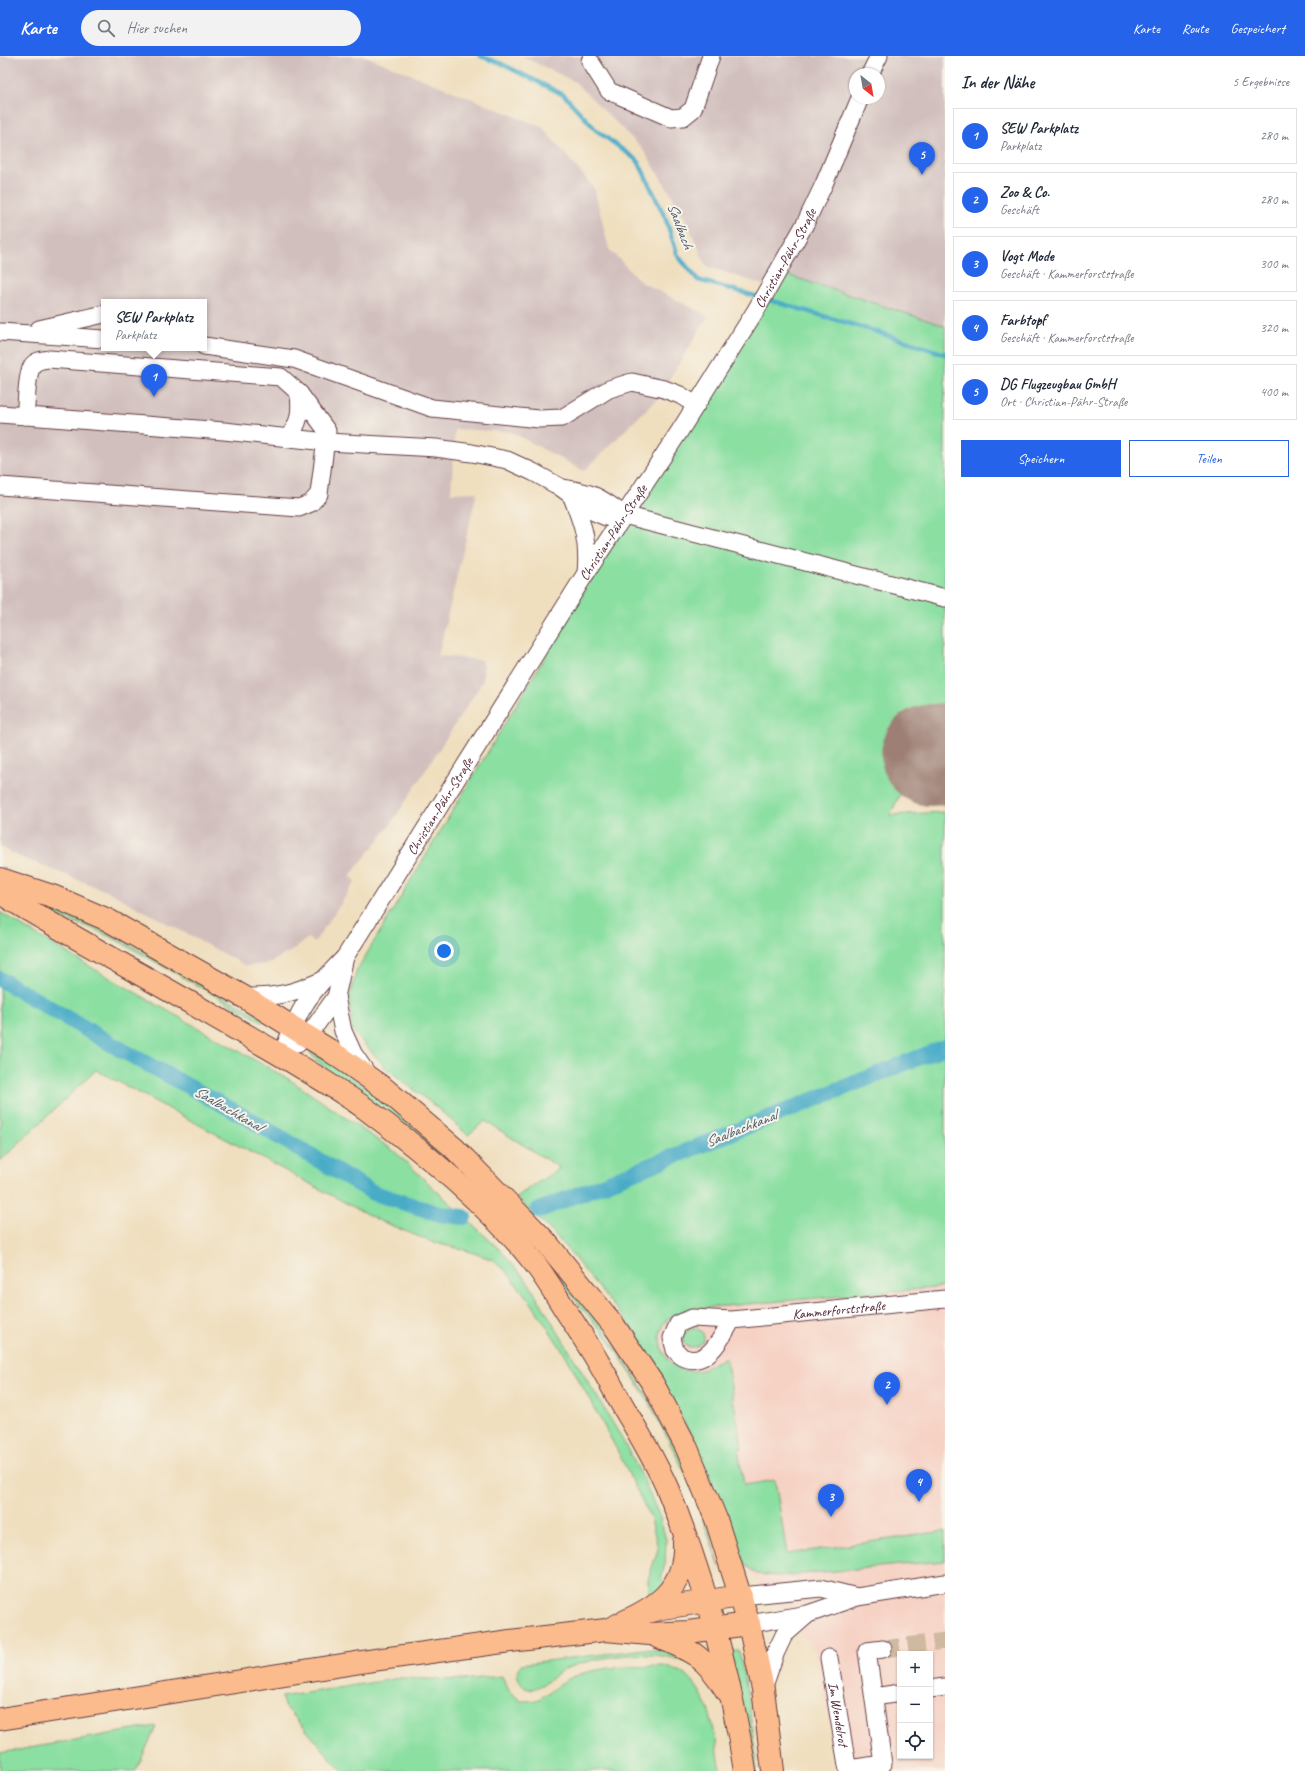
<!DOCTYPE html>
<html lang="de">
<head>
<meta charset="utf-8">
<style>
	body { margin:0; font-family:Caveat,sans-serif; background:#f2f2f3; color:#1f2937 }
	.controls { position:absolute; right:12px; bottom:12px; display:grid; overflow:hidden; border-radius:0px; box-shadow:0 1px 3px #0004 }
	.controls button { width:36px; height:36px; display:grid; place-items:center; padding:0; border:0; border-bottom:1px solid #e0e1e3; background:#fff; color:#1f2937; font:20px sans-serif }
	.compass { position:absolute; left:849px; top:12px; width:36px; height:36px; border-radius:50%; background:#fff; box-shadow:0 1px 3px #0004; rotate:149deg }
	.you { position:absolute; left:444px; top:895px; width:14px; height:14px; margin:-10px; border:3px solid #fff; border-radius:50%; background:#1a73e8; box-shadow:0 0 0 6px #1a73e833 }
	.badge { display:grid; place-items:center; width:26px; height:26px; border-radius:50%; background:#2563eb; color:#fff; font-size:13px; font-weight:700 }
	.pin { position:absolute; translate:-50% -33px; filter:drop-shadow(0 1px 2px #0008) }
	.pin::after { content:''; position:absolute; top:21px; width:14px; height:12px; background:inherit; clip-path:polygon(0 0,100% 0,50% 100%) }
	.popup { position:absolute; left:101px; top:243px; width:106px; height:52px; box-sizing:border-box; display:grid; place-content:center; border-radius:0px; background:#fff; filter:drop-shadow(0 1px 3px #0005); font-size:13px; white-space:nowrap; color:#747a83 }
	.popup b { font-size:15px; color:#1f2937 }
	.popup::after { content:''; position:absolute; left:50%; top:100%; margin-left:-8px; border:8px solid transparent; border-top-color:#fff }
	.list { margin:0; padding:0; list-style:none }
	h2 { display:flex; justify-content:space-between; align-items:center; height:52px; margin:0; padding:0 16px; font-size:17px }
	h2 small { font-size:13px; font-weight:400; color:#747a83 }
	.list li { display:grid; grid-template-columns:26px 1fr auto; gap:12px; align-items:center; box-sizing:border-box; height:56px; margin:0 8px 8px; padding:0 8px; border:1px solid #e0e1e3; border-radius:0px }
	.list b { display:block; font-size:15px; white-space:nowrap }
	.list p { margin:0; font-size:13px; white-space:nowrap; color:#747a83 }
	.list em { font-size:13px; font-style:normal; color:#747a83 }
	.actions { display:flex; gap:8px; padding:12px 16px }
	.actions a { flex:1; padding:9px 0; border:1px solid #2563eb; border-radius:0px; text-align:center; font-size:14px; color:#2563eb }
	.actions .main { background:#2563eb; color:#fff }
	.icon { flex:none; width:22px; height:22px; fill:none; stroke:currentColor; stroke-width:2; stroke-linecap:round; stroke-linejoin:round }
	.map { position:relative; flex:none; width:945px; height:1715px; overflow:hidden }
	header { display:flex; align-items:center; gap:24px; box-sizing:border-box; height:56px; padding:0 20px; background:#2563eb; color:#fff }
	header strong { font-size:19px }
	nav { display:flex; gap:22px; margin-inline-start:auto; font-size:14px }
	.search { width:280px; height:36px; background:#f2f2f3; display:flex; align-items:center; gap:10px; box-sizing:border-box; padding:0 14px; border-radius:22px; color:#747a83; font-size:15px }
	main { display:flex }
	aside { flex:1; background:#fff }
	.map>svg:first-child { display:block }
	.built { fill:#f6d2c4; fill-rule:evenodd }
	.industrial { fill:#d1bfbe; fill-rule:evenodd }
	.green { fill:#8adfa1; stroke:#6a7f66 }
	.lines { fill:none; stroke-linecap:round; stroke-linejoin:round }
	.stream { stroke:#48acc7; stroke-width:4.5 }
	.canal { stroke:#48acc7; stroke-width:16 }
	.runway { stroke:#9d7f75; stroke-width:102 }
	.minor-tunnel { stroke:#cfb9a1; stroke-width:17; stroke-dasharray:17 8; stroke-linecap:butt }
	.minor-casing { stroke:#633c41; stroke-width:19 }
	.major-casing { stroke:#633c41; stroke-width:24 }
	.minor { stroke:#fff; stroke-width:17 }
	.major { stroke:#fbbb8d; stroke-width:22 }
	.labels { text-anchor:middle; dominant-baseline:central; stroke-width:4; stroke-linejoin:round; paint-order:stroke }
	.street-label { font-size:14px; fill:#4a1f2b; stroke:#f7f3e8 }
	.water-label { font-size:15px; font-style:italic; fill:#495769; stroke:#f7f3e8 }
</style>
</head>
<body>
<header>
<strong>Karte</strong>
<div class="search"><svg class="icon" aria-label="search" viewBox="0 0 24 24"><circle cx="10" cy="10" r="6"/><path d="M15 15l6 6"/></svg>Hier suchen</div>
<nav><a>Karte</a><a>Route</a><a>Gespeichert</a></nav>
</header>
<main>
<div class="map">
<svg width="945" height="1715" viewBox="0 0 945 1715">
	<rect width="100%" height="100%" fill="#f7f3e8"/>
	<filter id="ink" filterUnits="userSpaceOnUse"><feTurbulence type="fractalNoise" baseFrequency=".025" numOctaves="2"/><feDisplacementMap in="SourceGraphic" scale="8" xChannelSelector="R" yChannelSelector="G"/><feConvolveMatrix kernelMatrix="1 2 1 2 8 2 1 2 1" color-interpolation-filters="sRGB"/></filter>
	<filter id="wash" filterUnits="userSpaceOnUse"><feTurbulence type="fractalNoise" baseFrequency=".012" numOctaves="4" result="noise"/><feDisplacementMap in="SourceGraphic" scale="16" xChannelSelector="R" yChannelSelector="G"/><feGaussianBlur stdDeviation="0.9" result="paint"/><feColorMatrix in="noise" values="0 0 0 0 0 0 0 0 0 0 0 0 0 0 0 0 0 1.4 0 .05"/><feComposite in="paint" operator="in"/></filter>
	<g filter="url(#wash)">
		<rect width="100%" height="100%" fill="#f0dfbf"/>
		<path class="built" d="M945,1231V1715H838L816,1596L745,1509L728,1465L661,1322L627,1266L691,1253ZM900,1598H930V1700H900Z"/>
		<g class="industrial">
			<path d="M0,0H365L542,71L594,132L609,193L641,226L708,260L658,342L584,415L511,376L455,373L451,437L477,436L438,600L483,604V625L391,768L350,820L356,825L314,887L308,882L293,894L267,908L246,910L109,836L18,800L0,790ZM104,246H204V292H104Z"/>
			<path d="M522,0H945V270L778,216L769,231L706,210L684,159L642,92L575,26ZM855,18H879V42H855Z"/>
		</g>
		<g class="green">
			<path d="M778,216L945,270V645L890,759L945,756V1231L691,1253C683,1256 669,1261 664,1267C654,1281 664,1305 678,1312C682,1314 691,1315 696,1315C708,1314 715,1303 726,1303L742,1392L738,1393L744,1429L775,1424L787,1498L945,1475V1505L779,1520L757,1518L745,1509L693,1384L661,1322L627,1266L557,1181L516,1141L560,1112L485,1065L468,1079L435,1050L386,1012L352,974L349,942L357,914L696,349Z"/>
			<polygon points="16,835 78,860 265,963 263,966 118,885 94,873 57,860"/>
			<polygon points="0,856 28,874 101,917 290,1024 394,1095 500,1194 528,1226 617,1374 641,1418 660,1462 666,1484 665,1508 661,1523 665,1527 654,1541 649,1534 648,1524 658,1493 651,1463 617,1394 566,1300 532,1248 506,1215 491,1203 468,1195 432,1186 378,1164 96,1014 0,1105"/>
			<polygon points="310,994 370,1033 419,1075 481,1132 320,1008 311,998"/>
			<polygon points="528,1181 601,1268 647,1339 688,1416 701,1449 720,1511 689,1425 648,1344 607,1281 579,1249 555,1215 526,1183"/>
			<path d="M694,1271C701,1275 705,1276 704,1285L696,1291H688L683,1286L682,1281L685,1276Z"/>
			<path d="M646,1593L667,1595L687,1603L685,1606C655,1592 595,1600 565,1613C554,1618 543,1633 530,1633C522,1633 519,1625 517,1618L521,1608Z"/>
			<polygon points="730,1595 739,1595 748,1638 757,1715 754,1715"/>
			<path d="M664,1610C671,1613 682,1615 687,1620C713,1644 715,1682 721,1715H342L284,1649L281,1641L400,1622L462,1624L502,1620L509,1635L521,1645C526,1645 532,1645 536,1644C549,1639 558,1627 570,1622C599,1609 634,1611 664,1610Z"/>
			<polygon points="156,1670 136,1715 0,1715 0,1697"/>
		</g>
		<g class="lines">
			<g class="stream">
				<polyline points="480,0 500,7 564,39 596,74 638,105 665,161 678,200 698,224 759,241"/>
				<polyline points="766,243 871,274 945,298"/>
			</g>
			<g class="canal">
				<polyline points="0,923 125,996 249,1063 374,1137 439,1158 464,1161"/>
				<polyline points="537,1155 945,991"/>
			</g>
			<polyline class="runway" points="932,699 945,698"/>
		</g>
	</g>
	<g filter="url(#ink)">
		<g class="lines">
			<polyline class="minor-tunnel" points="883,1593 945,1585"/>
			<defs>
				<g id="minor">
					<polyline points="590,5 609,35 671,62 683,61 693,53 711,0"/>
					<polyline points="870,18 879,0"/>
					<polyline points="39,273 104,258"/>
					<polyline points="0,276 104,283"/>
					<polyline points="204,290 294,303 432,352 539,363 562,362 609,333 632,326 664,333 680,339 696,349"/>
					<polyline points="0,358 224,375 327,386 436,392 472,397 507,404 533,416 560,431 594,456 606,461 615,462 624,459"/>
					<path d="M288,383C300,366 301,357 299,337"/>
					<path d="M0,430L299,452L311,447L319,438L327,375L299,337L281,321L49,303C43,304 36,304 32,310C26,321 27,348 25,360"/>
					<path d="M562,432C593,437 599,440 624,459L945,542"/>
					<path d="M572,441C583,469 589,486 586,517"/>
					<path d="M244,941C274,942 294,937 321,925"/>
					<polyline points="336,941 343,975 353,997 366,1016"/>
					<polyline points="297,988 308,980 336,941 345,901"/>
					<path id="s1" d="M282,998C289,981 295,963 305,948C316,930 331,916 345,901L586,517L679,376L756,254L805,168L824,128L860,42"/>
					<path id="s2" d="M732,1264C723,1279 708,1311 685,1302C681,1301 678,1297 675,1294L672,1282L678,1268L692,1262L732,1264L945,1243"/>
					<polyline points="741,1540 821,1532 857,1541"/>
					<polyline points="749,1568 808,1558 857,1541 945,1527"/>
					<path id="s3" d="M829,1602L848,1715"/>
					<polyline points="763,1633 775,1598 784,1579 808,1558"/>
					<polyline points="930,1633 945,1631"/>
					<polyline points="874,1641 900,1637"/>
					<polyline points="848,1713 883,1708 867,1595 883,1593"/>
				</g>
				<g id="major">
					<polyline points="0,823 55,841 108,864 244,941 329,994 385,1033 454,1092 546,1186 615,1271 653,1328 686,1390 716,1463 749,1568 763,1633 773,1715"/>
					<path d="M0,837C83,888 169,933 253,983C291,1005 330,1027 366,1053C424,1096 487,1148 532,1204C545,1220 555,1238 566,1255C584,1282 601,1309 616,1338C634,1370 654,1401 668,1434C705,1525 730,1619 745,1715"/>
					<polyline points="647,1556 662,1552 741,1540"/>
					<path d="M607,1574C649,1554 687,1539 684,1485"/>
					<path d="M656,1580C691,1594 706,1601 726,1634"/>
					<polyline points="0,1663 374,1604 510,1585 606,1574 649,1578 688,1576 749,1568"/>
				</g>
			</defs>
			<use href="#minor" class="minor-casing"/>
			<use href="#major" class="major-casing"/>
			<use href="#minor" class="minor"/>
			<use href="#major" class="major"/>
		</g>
	</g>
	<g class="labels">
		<g class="street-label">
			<text stroke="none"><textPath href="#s1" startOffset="943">Christian-Pähr-Straße</textPath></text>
			<text stroke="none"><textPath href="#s1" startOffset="619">Christian-Pähr-Straße</textPath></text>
			<text stroke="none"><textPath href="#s1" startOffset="295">Christian-Pähr-Straße</textPath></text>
			<text stroke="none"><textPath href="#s2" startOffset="269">Kammerforststraße</textPath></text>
			<text stroke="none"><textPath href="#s3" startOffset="57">Im Wendelrot</textPath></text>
		</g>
		<g class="water-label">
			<text transform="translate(680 170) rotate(69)">Saalbach</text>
			<text transform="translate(228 1053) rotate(30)">Saalbachkanal</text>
			<text transform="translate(741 1073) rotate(-22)">Saalbachkanal</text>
		</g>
	</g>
</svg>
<div class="controls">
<button>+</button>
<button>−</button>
<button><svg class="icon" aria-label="locate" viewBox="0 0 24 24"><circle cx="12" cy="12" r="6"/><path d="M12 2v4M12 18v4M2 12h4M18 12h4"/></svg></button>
</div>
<svg class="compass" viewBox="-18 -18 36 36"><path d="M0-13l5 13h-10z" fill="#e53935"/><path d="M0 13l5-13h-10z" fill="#747a83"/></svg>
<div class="you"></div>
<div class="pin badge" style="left:154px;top:341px">1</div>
<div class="popup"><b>SEW Parkplatz</b>Parkplatz</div>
<div class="pin badge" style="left:887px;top:1349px">2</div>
<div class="pin badge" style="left:831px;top:1461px">3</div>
<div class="pin badge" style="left:919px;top:1446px">4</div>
<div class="pin badge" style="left:922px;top:119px">5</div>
</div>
<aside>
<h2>In der Nähe<small>5 Ergebnisse</small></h2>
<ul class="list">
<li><span class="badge">1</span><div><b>SEW Parkplatz</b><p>Parkplatz</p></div><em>280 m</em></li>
<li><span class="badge">2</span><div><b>Zoo &amp; Co.</b><p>Geschäft</p></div><em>280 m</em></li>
<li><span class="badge">3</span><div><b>Vogt Mode</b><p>Geschäft · Kammerforststraße</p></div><em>300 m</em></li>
<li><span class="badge">4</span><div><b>Farbtopf</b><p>Geschäft · Kammerforststraße</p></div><em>320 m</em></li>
<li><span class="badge">5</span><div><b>DG Flugzeugbau GmbH</b><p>Ort · Christian-Pähr-Straße</p></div><em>400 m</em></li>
</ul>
<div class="actions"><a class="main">Speichern</a><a>Teilen</a></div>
</aside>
</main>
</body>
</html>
